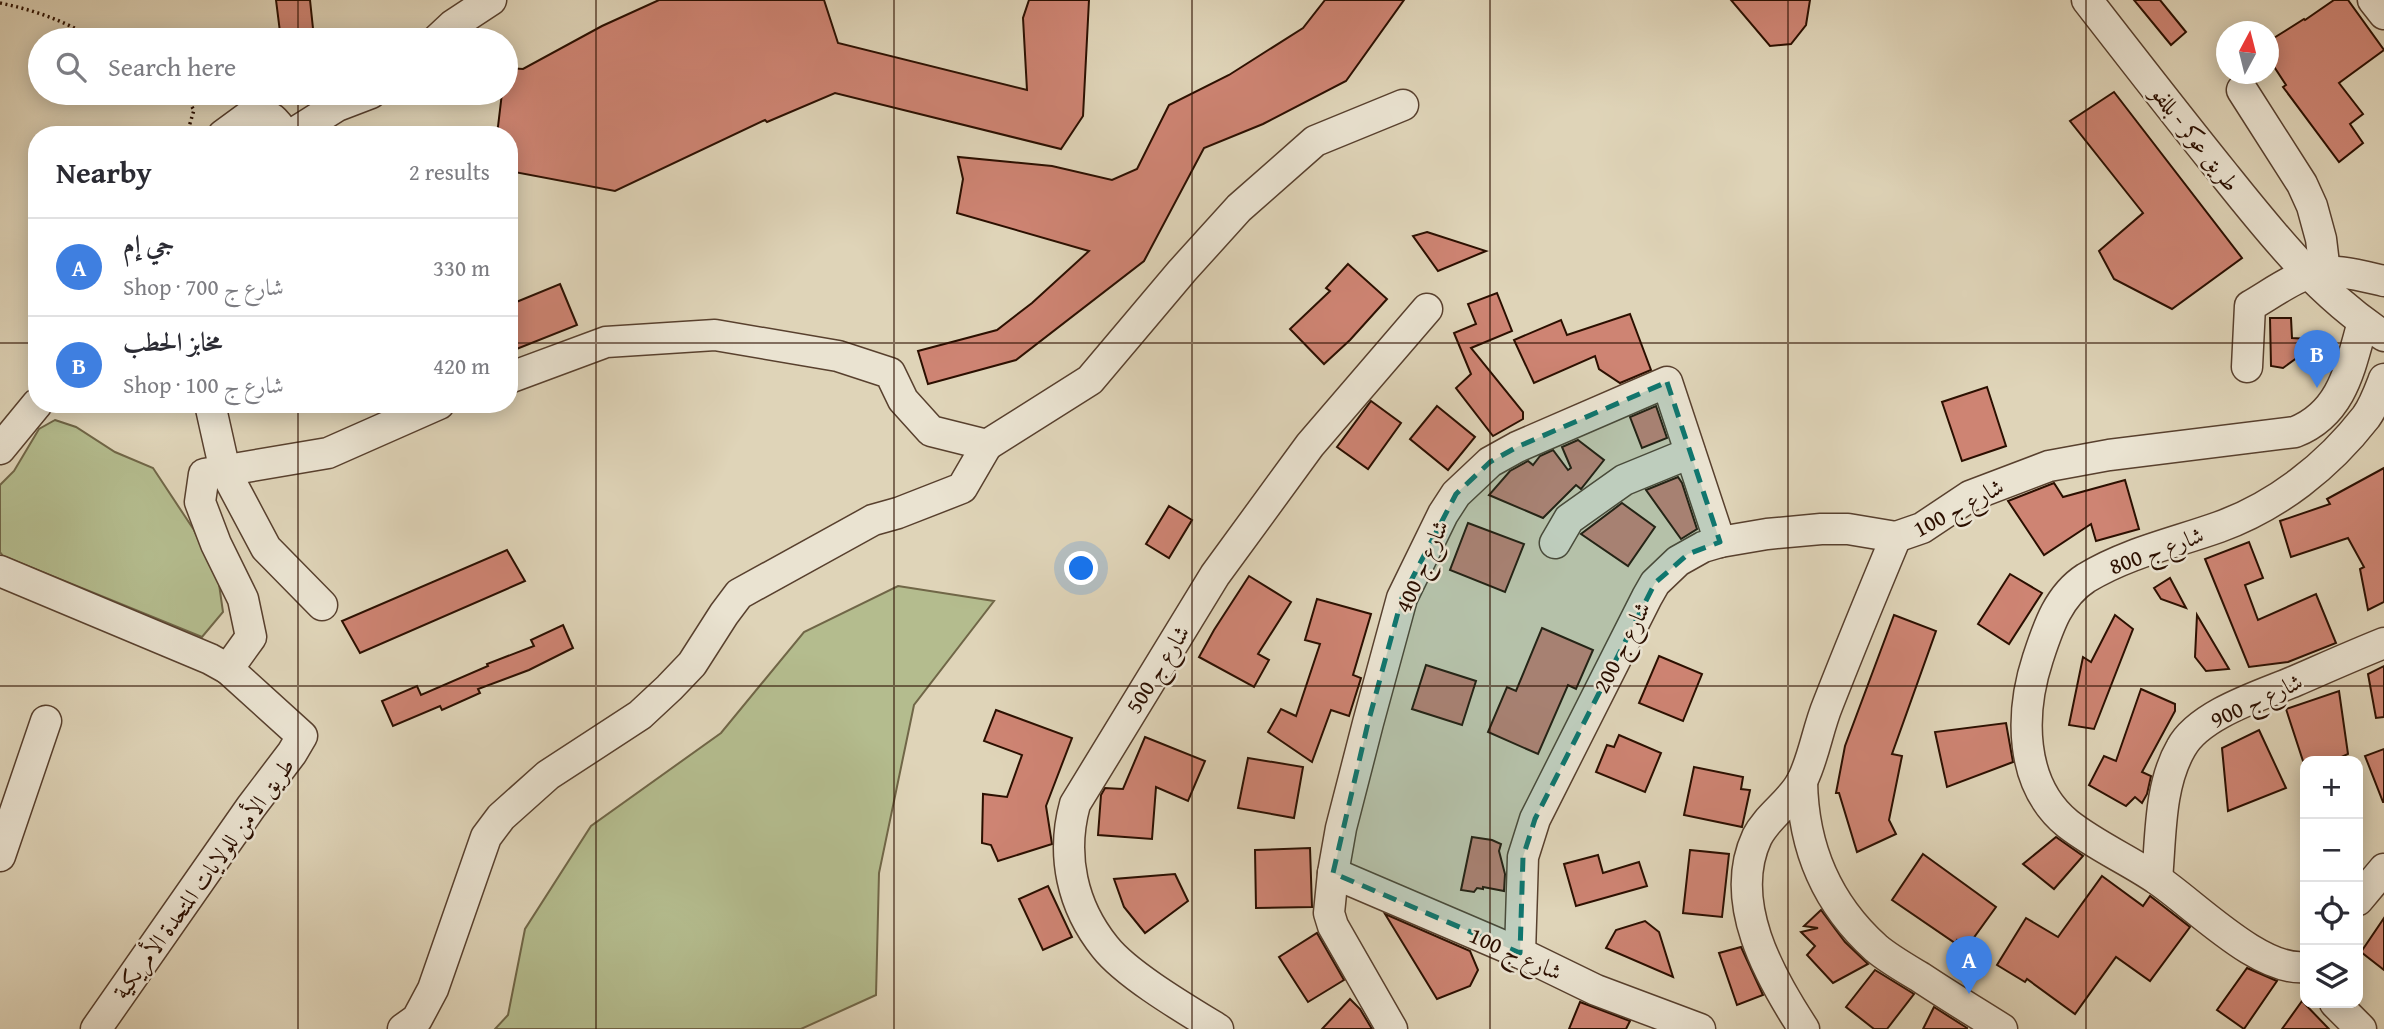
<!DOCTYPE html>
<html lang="en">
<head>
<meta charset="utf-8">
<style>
	body { margin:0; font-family:"Gentium Book Plus",Amiri,serif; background:#f2f2f3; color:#2b2b33 }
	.controls { position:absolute; right:21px; bottom:21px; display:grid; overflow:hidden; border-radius:14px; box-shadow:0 4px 18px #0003 }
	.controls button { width:63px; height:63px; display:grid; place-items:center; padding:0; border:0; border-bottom:2px solid #e1e1e2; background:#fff; color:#2b2b33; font:35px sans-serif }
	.compass { position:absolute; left:2216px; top:21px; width:63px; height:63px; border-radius:50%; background:#fff; box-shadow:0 4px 18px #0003; rotate:7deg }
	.you { position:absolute; left:1082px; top:569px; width:24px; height:24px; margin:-18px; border:5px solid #fff; border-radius:50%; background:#1a73e8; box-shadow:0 0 0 10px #1a73e833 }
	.badge { display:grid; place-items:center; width:46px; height:46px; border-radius:50%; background:#8f2418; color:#fff; font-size:23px; font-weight:700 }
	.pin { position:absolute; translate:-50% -58px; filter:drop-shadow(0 2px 4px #0008) }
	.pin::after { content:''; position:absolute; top:37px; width:24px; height:21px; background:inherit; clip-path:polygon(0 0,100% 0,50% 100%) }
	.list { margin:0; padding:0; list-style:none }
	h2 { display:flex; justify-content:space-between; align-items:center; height:91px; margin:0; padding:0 28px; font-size:30px }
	h2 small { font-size:23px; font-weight:400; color:#7c7c81 }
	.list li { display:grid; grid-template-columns:46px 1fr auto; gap:21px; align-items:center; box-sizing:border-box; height:98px; padding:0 28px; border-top:2px solid #e1e1e2 }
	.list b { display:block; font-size:26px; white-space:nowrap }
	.list p { margin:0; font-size:23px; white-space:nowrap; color:#7c7c81 }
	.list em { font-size:23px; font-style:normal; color:#7c7c81 }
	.icon { flex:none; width:38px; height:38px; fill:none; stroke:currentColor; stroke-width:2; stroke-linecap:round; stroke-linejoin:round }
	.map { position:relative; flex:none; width:2384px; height:1029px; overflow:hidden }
	.search { position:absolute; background:#fff; box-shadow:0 4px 18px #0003; left:28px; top:28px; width:490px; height:77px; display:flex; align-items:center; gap:18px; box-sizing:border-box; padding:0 24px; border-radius:38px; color:#7c7c81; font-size:26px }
	.panel { position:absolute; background:#fff; box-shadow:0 4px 18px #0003; left:28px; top:126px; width:490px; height:287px; border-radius:28px }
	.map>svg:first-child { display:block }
	.green { fill:#b4bc8e; stroke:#706647; stroke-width:2 }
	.building { fill:#ce8473; stroke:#2b0f00; stroke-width:2 }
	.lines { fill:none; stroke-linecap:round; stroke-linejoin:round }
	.minor-casing { stroke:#58402e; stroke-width:33 }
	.path { stroke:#2b0f00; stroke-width:3.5; stroke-dasharray:2 3.5; stroke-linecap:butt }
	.minor { stroke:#eae3d1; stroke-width:30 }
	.marked { fill:#0f766e; fill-opacity:0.2; stroke:#0f766e; stroke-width:5; stroke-dasharray:14 9; stroke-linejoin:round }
	.grid { fill:none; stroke:#2b0f00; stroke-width:2; stroke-opacity:0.55 }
	.labels { text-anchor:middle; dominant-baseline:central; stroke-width:5; stroke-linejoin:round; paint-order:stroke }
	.street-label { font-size:23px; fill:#2b0f00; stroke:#eae3d1 }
</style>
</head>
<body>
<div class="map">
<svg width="2384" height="1029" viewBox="0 0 2384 1029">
	<rect width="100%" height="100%" fill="#dfd4b8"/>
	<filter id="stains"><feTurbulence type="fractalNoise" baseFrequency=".00286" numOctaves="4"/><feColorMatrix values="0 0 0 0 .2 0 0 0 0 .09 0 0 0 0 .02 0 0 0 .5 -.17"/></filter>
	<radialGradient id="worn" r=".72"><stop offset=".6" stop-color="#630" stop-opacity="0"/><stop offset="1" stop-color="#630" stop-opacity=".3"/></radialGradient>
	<g class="green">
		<polygon points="55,420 76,427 115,452 153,468 194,530 219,584 223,612 202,637 3,556 0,552 0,485 14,471 39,429"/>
		<polygon points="898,586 994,601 914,705 879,873 876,995 801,1029 495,1029 508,1015 525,929 591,826 721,733 804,632"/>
	</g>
	<g class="building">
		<polygon points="276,0 310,0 314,38 281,40"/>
		<polygon points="659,0 824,0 838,43 1027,90 1023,18 1029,0 1089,0 1083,116 1061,149 835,93 767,122 765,120 615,191 509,171 509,135 497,135 502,93 506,93 506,68 523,69 602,26"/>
		<polygon points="1325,0 1404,0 1346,81 1263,124 1204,148 1144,261 1016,360 928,384 918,351 997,330 1032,303 1089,251 957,213 963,179 958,157 1052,166 1112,180 1137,169 1169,105 1229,75 1303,28"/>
		<polygon points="1731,0 1810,0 1806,25 1791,44 1770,46"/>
		<polygon points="2134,0 2160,0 2186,32 2171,45"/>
		<polygon points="2334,0 2348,0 2384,50 2339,83 2363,114 2350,124 2363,143 2339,162 2283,87 2286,85 2269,59 2269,41 2304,19 2305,20"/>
		<polygon points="2114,92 2242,258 2172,309 2114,279 2099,251 2143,213 2070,121"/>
		<polygon points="1427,232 1486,251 1438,271 1413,236"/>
		<polygon points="1348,264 1387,299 1350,340 1324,364 1290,329 1330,291 1326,288"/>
		<polygon points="560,284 577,325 509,352 509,305"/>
		<polygon points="1497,293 1512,331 1471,348 1523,412 1523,419 1493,436 1456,388 1471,374 1454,333 1476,324 1468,304"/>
		<polygon points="1630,314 1651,370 1620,383 1599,369 1595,356 1534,383 1514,340 1561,320 1567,335"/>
		<polygon points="2270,318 2291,318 2292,338 2326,340 2327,365 2305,368 2305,352 2283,368 2271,366"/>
		<polygon points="1987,387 2006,446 1962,461 1942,402"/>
		<polygon points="1371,401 1401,423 1368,469 1337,447"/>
		<polygon points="1437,406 1475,437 1448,470 1410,439"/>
		<polygon points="1656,406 1667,438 1642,448 1630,417"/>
		<polygon points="1578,440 1604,460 1581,489 1576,485 1543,518 1489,495 1510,471 1528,461 1533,465 1540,456 1553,450 1568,470 1571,468 1562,447"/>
		<polygon points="2384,468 2384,602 2368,610 2360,569 2364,567 2348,538 2291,557 2280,521 2330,504 2327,499"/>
		<polygon points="1678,477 1682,483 1697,529 1681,539 1646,490"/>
		<polygon points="2125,480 2139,529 2096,541 2091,524 2044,555 2008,501 2054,483 2063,497"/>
		<polygon points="1622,503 1655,527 1628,566 1581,534"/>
		<polygon points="1169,506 1192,520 1169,558 1146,544"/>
		<polygon points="1468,523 1524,544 1505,592 1450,570"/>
		<polygon points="2249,542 2263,578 2245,585 2258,620 2316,594 2336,643 2288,662 2249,667 2205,559"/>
		<polygon points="507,550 525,581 360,653 342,621"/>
		<polygon points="2010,574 2042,593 2009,644 1978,624"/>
		<polygon points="1249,576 1291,602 1258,654 1269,660 1254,687 1199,657 1214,630"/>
		<polygon points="2170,578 2186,608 2161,599 2154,588"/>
		<polygon points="1317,599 1371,614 1353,675 1361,678 1349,716 1331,710 1312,762 1268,732 1281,709 1296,716 1320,644 1305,640"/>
		<polygon points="1894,615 1936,631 1892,754 1902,756 1889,820 1896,834 1857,852 1839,793 1836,793 1845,746"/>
		<polygon points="2115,615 2133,629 2094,729 2069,725 2083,657 2091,662"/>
		<polygon points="2197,615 2229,669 2206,671 2195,657"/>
		<polygon points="563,625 573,648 529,670 478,689 480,693 442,710 440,706 393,726 382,701 417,686 421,695 488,666 487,664 534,646 531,640"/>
		<polygon points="1542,628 1593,650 1576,689 1568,685 1538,754 1488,732 1507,687 1516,691"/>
		<polygon points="1659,656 1702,674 1683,721 1639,703"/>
		<polygon points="1426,665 1476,681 1462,725 1412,709"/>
		<polygon points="2384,666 2384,717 2376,718 2368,674"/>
		<polygon points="2141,689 2175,704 2175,711 2142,772 2151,776 2147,794 2142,803 2135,797 2126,806 2089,785 2104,756 2116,761"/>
		<polygon points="2339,691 2348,754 2333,761 2303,761 2286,709"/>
		<polygon points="996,710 1072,738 1046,806 1052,844 998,861 991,845 982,843 983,794 1007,797 1022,755 984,741"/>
		<polygon points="2006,723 2013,762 1947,787 1935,732"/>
		<polygon points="2259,730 2286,788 2228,811 2222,748"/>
		<polygon points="1619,735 1661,753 1645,792 1596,772 1607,745 1614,747"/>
		<polygon points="1145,737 1205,761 1188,801 1156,787 1152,839 1098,835 1101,795 1105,788 1123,789"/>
		<polygon points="2384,749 2384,802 2383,802 2365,756"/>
		<polygon points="1248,758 1303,767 1294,818 1238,808"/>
		<polygon points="1694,767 1743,777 1741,789 1750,790 1742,827 1684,815"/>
		<polygon points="1472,837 1492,840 1501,844 1499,851 1505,874 1504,891 1483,887 1483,889 1477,888 1474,892 1461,890"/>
		<polygon points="2056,837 2083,856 2054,889 2023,864"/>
		<polygon points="1310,848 1312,907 1256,908 1255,850"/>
		<polygon points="1690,850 1729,854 1722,917 1683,913"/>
		<polygon points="1923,854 1996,907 1967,947 1957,940 1955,943 1892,900"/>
		<polygon points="1598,855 1603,873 1639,862 1647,886 1576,906 1564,864"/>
		<polygon points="1175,874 1188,901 1145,933 1124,907 1114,879"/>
		<polygon points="2102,876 2143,906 2150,896 2190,927 2150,981 2116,957 2075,1014 2027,979 2025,982 1997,965 2026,918 2058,937"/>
		<polygon points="1048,886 1072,937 1043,950 1019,899"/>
		<polygon points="1821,910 1845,942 1868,964 1833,983 1807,955 1815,946 1801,932 1818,928 1804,926"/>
		<polygon points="1385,914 1470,951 1478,970 1470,986 1437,999"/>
		<polygon points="2384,918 2384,970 2361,952"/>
		<polygon points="1645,921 1659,932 1673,977 1606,948 1616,930"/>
		<polygon points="1317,933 1344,980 1308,1002 1279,957"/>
		<polygon points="1741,947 1763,995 1737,1005 1719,953"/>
		<polygon points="2247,968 2277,981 2244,1029 2217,1010"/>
		<polygon points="1875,970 1914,994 1887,1029 1874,1029 1846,1007"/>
		<polygon points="1350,999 1360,1009 1372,1029 1322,1029"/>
		<polygon points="2302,1001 2329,1029 2282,1029"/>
		<polygon points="1580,1002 1630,1021 1626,1029 1569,1029"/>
		<polygon points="1934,1007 1967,1028 1967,1029 1923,1029"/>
	</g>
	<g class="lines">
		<defs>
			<g id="minor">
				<path d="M2087,0C2132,58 2177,116 2223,173C2271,233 2319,294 2384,336"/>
				<polyline points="2373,0 2384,14"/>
				<polyline points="437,40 453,25 491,0"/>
				<polyline points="2242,90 2302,184 2312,206 2321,239 2325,272"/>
				<path d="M223,135L253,113C270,113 276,121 285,135"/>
				<polyline points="291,135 337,106 371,93"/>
				<path d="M2247,367L2250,306C2266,297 2291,279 2308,274C2330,267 2362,276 2384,281"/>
				<polyline points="509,378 606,342 715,335 838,356 890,373 903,400 931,431 987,445 1090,380 1182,271 1239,208 1315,141 1403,105"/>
				<polyline points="210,404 225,471 266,548 322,605"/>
				<polyline points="0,449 37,404"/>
				<polyline points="1555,543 1569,519 1624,480 1690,453"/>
				<polyline points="0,571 210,659 228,669 302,736 292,753 251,807 96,1029"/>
				<polyline points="228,669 251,637 243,599 216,544 200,502 204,474 328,453 439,404"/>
				<path d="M1802,781C1803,847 1826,903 1876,948C1889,959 1905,968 1920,977C1947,995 1975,1012 2002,1029"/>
				<polyline points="0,856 46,721"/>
				<polyline points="1333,873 1520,953 1596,990 1700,1029"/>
				<path d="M2157,879C2161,837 2159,786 2181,748C2199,714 2262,695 2295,681C2325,668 2354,655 2384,643"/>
				<polyline points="2358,900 2384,869"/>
				<path d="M1520,953L1523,857L1535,819L1647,597L1655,583L1678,561L1703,547L1720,542L1767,534L1821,529H1848L1896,537L1922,528L1970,496L2049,466L2109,455L2295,432C2343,413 2350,367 2363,322"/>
				<path d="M2305,967C2260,972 2196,906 2158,880C2129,860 2096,846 2068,824C2019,784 2020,713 2038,658C2048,628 2058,596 2086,578C2127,553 2174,543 2219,527C2277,506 2328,466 2366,417C2374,406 2379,392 2384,379"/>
				<polyline points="2335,1003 2361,1029"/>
				<polyline points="403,1029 417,1019 433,989 486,837 501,817 548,775 640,715 669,688 692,664 724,614 739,594 873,520 898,513 962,488 987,445"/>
				<path d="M1218,1029C1187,1010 1127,975 1105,947C1072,906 1061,855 1075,804L1215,575L1310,445L1427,309"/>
				<polyline points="1392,1029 1333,926 1329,913 1333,873 1341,828 1368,723 1402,598 1443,514 1456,494 1490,462 1517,447 1667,382 1720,542"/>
				<path d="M1804,1029C1769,976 1727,901 1757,837C1768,815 1793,801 1803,779C1814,756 1818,728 1828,704C1850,648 1873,592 1896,537"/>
			</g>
		</defs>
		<use href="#minor" class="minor-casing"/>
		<g class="path">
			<path d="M0,3C34,10 66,21 95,40"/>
			<polyline points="183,93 194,110 188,130 183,135"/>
		</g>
		<use href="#minor" class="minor"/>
	</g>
	<path class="marked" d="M1667,382L1720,542L1688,554L1655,583L1535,819L1523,857L1520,953L1333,873L1368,723L1402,598L1456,494L1490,462L1517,447Z"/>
	<path class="grid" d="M298,0V40M596,0V1029M894,0V1029M1192,0V1029M1490,0V1029M1788,0V1029M2086,0V1029M298,93V135M0,343H37M509,343H2384M298,404V1029M0,686H2384"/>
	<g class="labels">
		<g class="street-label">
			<text transform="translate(2196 138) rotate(52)">طريق عوكر - بللفو</text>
			<text transform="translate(1958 507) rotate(-28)">شارع ج 100</text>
			<text transform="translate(2156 550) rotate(-20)">شارع ج 800</text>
			<text transform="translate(1421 566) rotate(-66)">شارع ج 400</text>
			<text transform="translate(1621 647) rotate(-63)">شارع ج 200</text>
			<text transform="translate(1157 669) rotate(-58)">شارع ج 500</text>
			<text transform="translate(2256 700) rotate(-25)">شارع ج 900</text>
			<text transform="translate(203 878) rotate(-54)">طريق الأمن للولايات المتحدة الأمريكية</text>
			<text transform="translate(1516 953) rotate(24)">شارع ج 100</text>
		</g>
	</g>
	<rect width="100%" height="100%" filter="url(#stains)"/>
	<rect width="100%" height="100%" fill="url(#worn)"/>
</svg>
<div class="controls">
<button>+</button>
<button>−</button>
<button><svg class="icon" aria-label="locate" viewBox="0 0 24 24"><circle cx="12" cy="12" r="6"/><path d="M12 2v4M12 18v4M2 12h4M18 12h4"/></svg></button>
<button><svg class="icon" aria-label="layers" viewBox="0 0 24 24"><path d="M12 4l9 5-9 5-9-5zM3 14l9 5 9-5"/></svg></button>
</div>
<svg class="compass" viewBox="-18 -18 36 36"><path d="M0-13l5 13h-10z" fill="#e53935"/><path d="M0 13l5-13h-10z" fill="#7c7c81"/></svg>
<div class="you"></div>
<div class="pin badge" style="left:1969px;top:994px;background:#3f7fe0">A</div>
<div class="pin badge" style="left:2317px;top:388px;background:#3f7fe0">B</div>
<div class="search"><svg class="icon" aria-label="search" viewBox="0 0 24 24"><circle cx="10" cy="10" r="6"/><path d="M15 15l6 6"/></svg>Search here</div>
<section class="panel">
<h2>Nearby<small>2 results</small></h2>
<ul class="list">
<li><span class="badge" style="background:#3f7fe0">A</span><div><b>جي إم</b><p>Shop · شارع ج 700</p></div><em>330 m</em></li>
<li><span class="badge" style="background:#3f7fe0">B</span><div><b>مخابز الحطب</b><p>Shop · شارع ج 100</p></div><em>420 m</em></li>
</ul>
</section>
</div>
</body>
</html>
